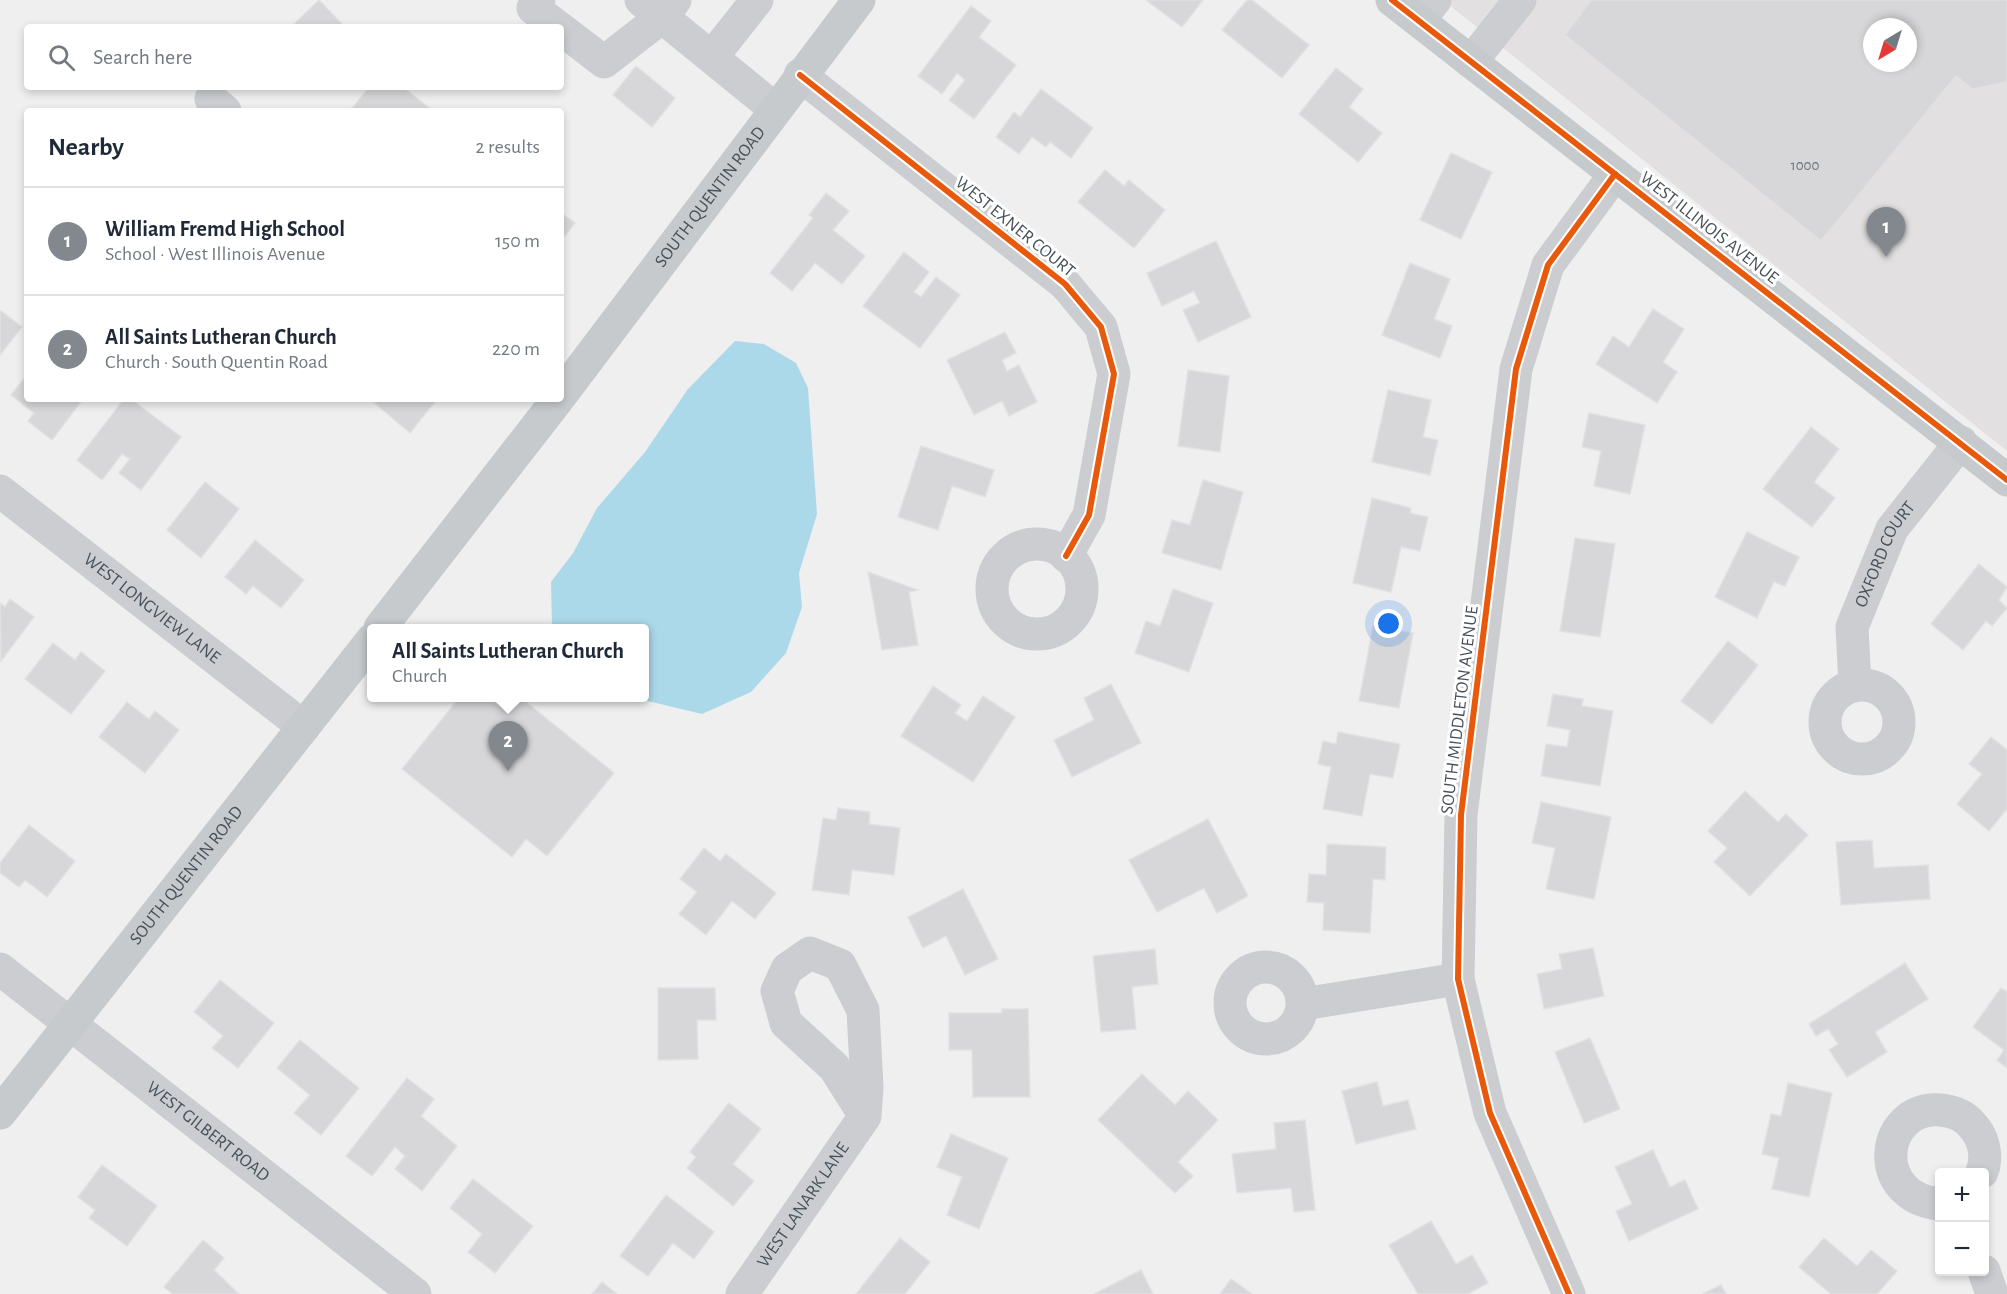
<!DOCTYPE html>
<html lang="en">
<head>
<meta charset="utf-8">
<style>
	body { margin:0; font-family:"Alegreya Sans",sans-serif; background:#f2f2f3; color:#1f2937 }
	.controls { position:absolute; right:18px; bottom:18px; display:grid; overflow:hidden; border-radius:6px; box-shadow:0 3px 9px #0003 }
	.controls button { width:54px; height:54px; display:grid; place-items:center; padding:0; border:0; border-bottom:2px solid #e0e1e3; background:#fff; color:#1f2937; font:30px sans-serif }
	.compass { position:absolute; left:1863px; top:18px; width:54px; height:54px; border-radius:50%; background:#fff; box-shadow:0 3px 9px #0003; rotate:218deg }
	.you { position:absolute; left:1389px; top:624px; width:21px; height:21px; margin:-15px; border:4px solid #fff; border-radius:50%; background:#1a73e8; box-shadow:0 0 0 9px #1a73e833 }
	.badge { display:grid; place-items:center; width:39px; height:39px; border-radius:50%; background:#82888e; color:#fff; font-size:20px; font-weight:700 }
	.pin { position:absolute; translate:-50% -50px; filter:drop-shadow(0 2px 3px #0008) }
	.pin::after { content:''; position:absolute; top:32px; width:21px; height:18px; background:inherit; clip-path:polygon(0 0,100% 0,50% 100%) }
	.popup { position:absolute; left:367px; top:624px; width:282px; height:78px; box-sizing:border-box; display:grid; place-content:center; border-radius:6px; background:#fff; filter:drop-shadow(0 2px 4px #0005); font-size:20px; white-space:nowrap; color:#747a83 }
	.popup b { font-size:22px; color:#1f2937 }
	.popup::after { content:''; position:absolute; left:50%; top:100%; margin-left:-12px; border:12px solid transparent; border-top-color:#fff }
	.list { margin:0; padding:0; list-style:none }
	h2 { display:flex; justify-content:space-between; align-items:center; height:78px; margin:0; padding:0 24px; font-size:26px }
	h2 small { font-size:20px; font-weight:400; color:#747a83 }
	.list li { display:grid; grid-template-columns:39px 1fr auto; gap:18px; align-items:center; box-sizing:border-box; height:108px; padding:0 24px; border-top:2px solid #e0e1e3 }
	.list b { display:block; font-size:22px; white-space:nowrap }
	.list p { margin:0; font-size:20px; white-space:nowrap; color:#747a83 }
	.list em { font-size:20px; font-style:normal; color:#747a83 }
	.icon { flex:none; width:33px; height:33px; fill:none; stroke:currentColor; stroke-width:2; stroke-linecap:round; stroke-linejoin:round }
	.map { position:relative; flex:none; width:2007px; height:1294px; overflow:hidden }
	.search { position:absolute; background:#fff; box-shadow:0 3px 9px #0003; left:24px; top:24px; width:540px; height:66px; display:flex; align-items:center; gap:15px; box-sizing:border-box; padding:0 21px; border-radius:6px; color:#747a83; font-size:22px }
	.panel { position:absolute; background:#fff; box-shadow:0 3px 9px #0003; left:24px; top:108px; width:540px; height:294px; border-radius:6px }
	.map>svg:first-child { display:block }
	.education { fill:#e2e0e0; fill-rule:evenodd }
	.water { fill:#acd9e9 }
	.building { fill:#d7d7d9; stroke:#e1e1e2; stroke-width:1.5; fill-rule:evenodd }
	.lines { fill:none; stroke-linecap:round; stroke-linejoin:round }
	.minor { stroke:#cbcdd0; stroke-width:33 }
	.major { stroke:#c7cacc; stroke-width:33 }
	.cycleway-casing { stroke:#fff; stroke-width:10 }
	.cycleway { stroke:#e8590c; stroke-width:6 }
	.labels { text-anchor:middle; dominant-baseline:central; stroke-width:6; stroke-linejoin:round; paint-order:stroke }
	.number-label { font-size:15px; fill:#6c747b }
	.street-label { font-size:18px; fill:#47515a; stroke:#fff }
</style>
</head>
<body>
<div class="map">
<svg width="2007" height="1294" viewBox="0 0 2007 1294">
	<rect width="100%" height="100%" fill="#f0efef"/>
	<path class="education" d="M1443,0H2007V451ZM1872,27H1908V63H1872Z"/>
	<polygon class="water" points="735,341 764,344 796,363 808,388 817,514 799,573 802,607 786,653 751,692 702,714 635,698 644,698 644,628 552,628 551,582 573,553 597,508 645,452 688,389"/>
	<g class="building">
		<polygon points="319,0 345,27 291,27"/>
		<polygon points="1146,0 1203,0 1182,27"/>
		<polygon points="1247,0 1252,0 1309,45 1282,78 1222,30"/>
		<path d="M1591,0H2007V82L1973,89L1956,76L1821,241L1565,35ZM1872,27H1908V63H1872Z"/>
		<polygon points="971,6 991,21 979,37 1016,65 974,119 949,100 965,80 957,73 942,94 918,76"/>
		<polygon points="636,66 675,98 652,127 613,95"/>
		<polygon points="1336,68 1363,89 1349,107 1382,133 1358,162 1299,114"/>
		<polygon points="369,87 403,87 433,111 350,111"/>
		<polygon points="1041,89 1093,128 1071,158 1050,142 1046,147 1032,137 1019,154 996,137 1014,112 1020,117"/>
		<polygon points="1451,153 1492,172 1461,239 1420,220"/>
		<polygon points="1105,170 1124,186 1129,180 1165,210 1134,248 1078,202"/>
		<polygon points="826,193 849,211 833,230 865,256 842,284 815,263 792,291 770,273 813,218 809,215"/>
		<polygon points="561,213 575,223 561,241"/>
		<polygon points="1216,241 1251,317 1198,342 1183,310 1200,303 1194,291 1162,306 1147,273"/>
		<polygon points="904,252 929,272 914,292 921,297 936,277 960,295 920,348 863,306"/>
		<polygon points="1410,263 1450,279 1434,319 1452,326 1440,358 1382,335"/>
		<polygon points="1653,309 1684,329 1663,362 1677,372 1657,403 1596,364 1613,336 1629,347"/>
		<polygon points="0,310 22,327 0,355"/>
		<polygon points="1005,332 1016,353 1002,360 1007,371 1019,365 1037,402 1009,416 1002,401 974,415 947,360"/>
		<polygon points="1188,370 1229,376 1220,452 1178,446"/>
		<polygon points="27,375 27,399 83,399 52,440 28,421 34,413 11,395"/>
		<polygon points="1388,390 1431,400 1423,437 1438,440 1430,475 1372,462"/>
		<polygon points="124,399 131,399 181,437 141,490 119,473 130,459 122,454 102,480 77,460"/>
		<polygon points="370,399 437,399 410,433"/>
		<polygon points="1589,413 1645,425 1630,494 1594,486 1601,451 1582,447"/>
		<polygon points="1811,427 1839,449 1814,482 1835,498 1812,527 1763,489"/>
		<polygon points="921,446 994,470 985,497 952,486 938,530 898,517"/>
		<polygon points="1203,480 1243,492 1221,570 1162,553 1172,520 1190,525"/>
		<polygon points="205,482 239,509 201,558 167,530"/>
		<polygon points="1372,498 1411,508 1410,513 1428,517 1420,551 1401,547 1391,592 1353,583"/>
		<polygon points="1747,532 1799,557 1785,586 1774,582 1757,618 1715,597"/>
		<polygon points="1575,538 1615,544 1600,637 1560,631"/>
		<polygon points="255,540 304,580 281,608 253,586 246,594 225,577"/>
		<polygon points="1979,564 2007,587 1999,600 2007,608 1992,626 1986,621 1963,650 1931,624"/>
		<polygon points="868,572 918,590 909,592 918,645 882,650"/>
		<polygon points="1173,589 1213,603 1189,672 1135,653 1146,621 1160,626"/>
		<polygon points="10,599 34,617 1,661 0,603 5,607"/>
		<polygon points="1373,626 1413,633 1399,708 1359,701"/>
		<polygon points="1728,641 1758,665 1712,724 1681,701"/>
		<polygon points="53,643 75,660 81,652 105,671 71,714 25,679"/>
		<polygon points="1111,684 1141,743 1072,777 1054,740 1094,720 1084,698"/>
		<polygon points="933,686 961,705 955,713 967,721 983,696 1015,717 973,782 901,736"/>
		<polygon points="1553,694 1583,699 1582,706 1613,711 1600,786 1541,776 1546,744 1567,747 1570,730 1547,726"/>
		<polygon points="459,698 489,698 497,704 503,698 521,698 614,773 547,856 526,839 512,857 402,769"/>
		<polygon points="127,702 149,719 155,711 179,730 145,773 99,737"/>
		<polygon points="1338,732 1400,744 1393,778 1370,774 1362,816 1323,809 1331,767 1318,764 1323,741 1336,744"/>
		<polygon points="1991,737 2007,750 2007,809 1989,831 1957,804 1982,774 1969,764"/>
		<polygon points="1745,791 1778,822 1786,814 1808,835 1750,896 1714,862 1727,848 1708,831"/>
		<polygon points="1541,802 1611,817 1594,899 1546,889 1555,848 1532,843"/>
		<polygon points="838,808 870,812 869,824 900,828 894,875 852,870 849,895 812,890 823,818 836,820"/>
		<polygon points="1208,819 1248,896 1217,913 1204,888 1157,912 1129,860"/>
		<polygon points="29,825 75,861 47,897 25,880 19,887 0,873 0,863"/>
		<polygon points="1872,840 1874,868 1928,865 1930,899 1841,905 1836,842"/>
		<polygon points="1327,844 1386,847 1385,880 1373,879 1370,933 1323,930 1324,903 1307,902 1309,874 1326,875"/>
		<polygon points="704,848 720,861 726,854 776,893 755,919 732,901 706,935 679,914 697,892 680,879"/>
		<polygon points="963,889 998,959 965,975 946,936 923,948 908,917"/>
		<polygon points="1593,948 1604,996 1544,1009 1537,974 1562,969 1559,954"/>
		<polygon points="1155,949 1158,984 1132,987 1136,1029 1101,1032 1093,956"/>
		<polygon points="1905,963 1928,999 1875,1032 1887,1052 1847,1077 1829,1050 1838,1044 1828,1029 1816,1036 1809,1024"/>
		<polygon points="220,980 274,1023 238,1068 212,1048 223,1036 194,1012"/>
		<polygon points="658,988 715,988 716,1020 697,1020 698,1059 658,1060"/>
		<polygon points="2001,988 2007,992 2007,1068 1997,1060 2004,1050 1973,1027"/>
		<polygon points="1002,1009 1028,1009 1030,1097 973,1097 972,1050 949,1050 949,1013 1002,1013"/>
		<polygon points="1590,1038 1620,1109 1584,1123 1555,1052"/>
		<polygon points="300,1040 359,1088 321,1135 294,1113 310,1095 277,1068"/>
		<polygon points="1142,1074 1175,1105 1188,1091 1218,1120 1178,1162 1193,1176 1175,1193 1098,1120"/>
		<polygon points="407,1078 434,1099 421,1116 457,1146 422,1191 395,1169 405,1156 395,1147 372,1176 346,1156"/>
		<polygon points="1377,1082 1383,1106 1408,1100 1416,1129 1356,1144 1342,1091"/>
		<polygon points="1788,1083 1832,1093 1809,1197 1772,1189 1779,1158 1762,1154 1771,1114 1781,1116"/>
		<polygon points="729,1103 761,1129 733,1164 754,1181 733,1206 687,1168 696,1157 690,1152"/>
		<polygon points="1305,1120 1315,1210 1294,1212 1291,1188 1237,1193 1232,1154 1276,1149 1274,1123"/>
		<polygon points="951,1134 1008,1158 979,1229 947,1215 962,1177 937,1167"/>
		<polygon points="1653,1150 1670,1187 1685,1180 1698,1209 1629,1241 1616,1211 1632,1204 1615,1167"/>
		<polygon points="102,1165 157,1206 127,1246 89,1218 95,1210 78,1197"/>
		<polygon points="473,1179 533,1226 495,1273 468,1252 482,1234 450,1208"/>
		<polygon points="666,1195 714,1232 694,1259 673,1243 648,1276 620,1256"/>
		<polygon points="1431,1221 1456,1264 1472,1255 1488,1283 1468,1294 1418,1294 1389,1245"/>
		<polygon points="900,1238 930,1262 905,1294 856,1294"/>
		<polygon points="1824,1238 1857,1266 1871,1250 1897,1271 1877,1294 1831,1294 1799,1267"/>
		<polygon points="203,1240 224,1258 214,1270 239,1294 173,1294 164,1287"/>
		<polygon points="1141,1270 1153,1294 1094,1294"/>
		<polygon points="1231,1279 1252,1294 1220,1294"/>
		<polygon points="602,1282 617,1294 592,1294"/>
		<polygon points="1721,1285 1726,1294 1702,1294"/>
	</g>
	<g class="lines">
		<g class="minor">
			<polyline points="539,0 533,8 558,27"/>
			<polyline points="641,0 775,109"/>
			<polyline points="1419,21 1435,0"/>
			<polyline points="561,29 604,62 662,17 675,0"/>
			<polyline points="712,57 757,0"/>
			<polyline points="1471,62 1520,0"/>
			<polyline points="800,75 1065,284 1101,327 1114,374 1089,515 1066,556"/>
			<polyline points="211,99 225,111"/>
			<path id="s1" d="M0,491L304,727"/>
			<circle cx="1037" cy="589" r="45"/>
			<circle cx="1862" cy="722" r="37"/>
			<path id="s2" d="M1855,685L1852,627L1892,529L1961,442"/>
			<circle cx="1266" cy="1003" r="36"/>
			<path id="s3" d="M0,969L415,1294"/>
			<polyline points="1303,1004 1458,979"/>
			<path d="M1940,1204C1869,1197 1880,1106 1940,1110C1952,1111 1964,1115 1972,1125C1984,1138 1988,1156 1982,1172"/>
			<polyline points="1984,1271 1992,1294"/>
			<path id="s4" d="M742,1294L865,1116L867,1087L863,1010L840,965L810,953L787,969L777,991L786,1023L834,1067L865,1116"/>
			<polyline points="1569,1294 1490,1113 1458,979 1461,815 1516,369 1548,265 1615,174"/>
		</g>
		<g class="major">
			<polyline points="1392,0 2007,480"/>
			<path id="s5" d="M561,395L859,0"/>
			<polyline points="380,628 558,399"/>
			<path id="s6" d="M0,1113L372,640"/>
		</g>
		<defs>
			<g id="cycleway">
				<polyline points="1392,0 2007,480"/>
				<polyline points="800,75 1065,284 1101,327 1114,374 1089,515 1066,556"/>
				<polyline points="1569,1294 1490,1113 1458,979 1461,815 1516,369 1548,265 1615,174"/>
			</g>
		</defs>
		<use href="#cycleway" class="cycleway-casing"/>
		<use href="#cycleway" class="cycleway"/>
	</g>
	<g class="labels">
		<g class="number-label">
			<text x="1805" y="165">1000</text>
		</g>
		<g class="street-label">
			<text stroke="none"><textPath href="#s5" startOffset="248">SOUTH QUENTIN ROAD</textPath></text>
			<text transform="translate(1015 227) rotate(39)">WEST EXNER COURT</text>
			<text transform="translate(1709 228) rotate(38)">WEST ILLINOIS AVENUE</text>
			<text stroke="none"><textPath href="#s2" startOffset="138">OXFORD COURT</textPath></text>
			<text stroke="none"><textPath href="#s1" startOffset="192">WEST LONGVIEW LANE</textPath></text>
			<text transform="translate(1460 710) rotate(-83)">SOUTH MIDDLETON AVENUE</text>
			<text stroke="none"><textPath href="#s6" startOffset="302">SOUTH QUENTIN ROAD</textPath></text>
			<text stroke="none"><textPath href="#s3" startOffset="264">WEST GILBERT ROAD</textPath></text>
			<text stroke="none"><textPath href="#s4" startOffset="108">WEST LANARK LANE</textPath></text>
		</g>
	</g>
</svg>
<div class="controls">
<button>+</button>
<button>−</button>
</div>
<svg class="compass" viewBox="-18 -18 36 36"><path d="M0-13l5 13h-10z" fill="#e53935"/><path d="M0 13l5-13h-10z" fill="#747a83"/></svg>
<div class="you"></div>
<div class="pin badge" style="left:1886px;top:257px">1</div>
<div class="pin badge" style="left:508px;top:771px">2</div>
<div class="popup"><b>All Saints Lutheran Church</b>Church</div>
<div class="search"><svg class="icon" aria-label="search" viewBox="0 0 24 24"><circle cx="10" cy="10" r="6"/><path d="M15 15l6 6"/></svg>Search here</div>
<section class="panel">
<h2>Nearby<small>2 results</small></h2>
<ul class="list">
<li><span class="badge">1</span><div><b>William Fremd High School</b><p>School · West Illinois Avenue</p></div><em>150 m</em></li>
<li><span class="badge">2</span><div><b>All Saints Lutheran Church</b><p>Church · South Quentin Road</p></div><em>220 m</em></li>
</ul>
</section>
</div>
</body>
</html>
